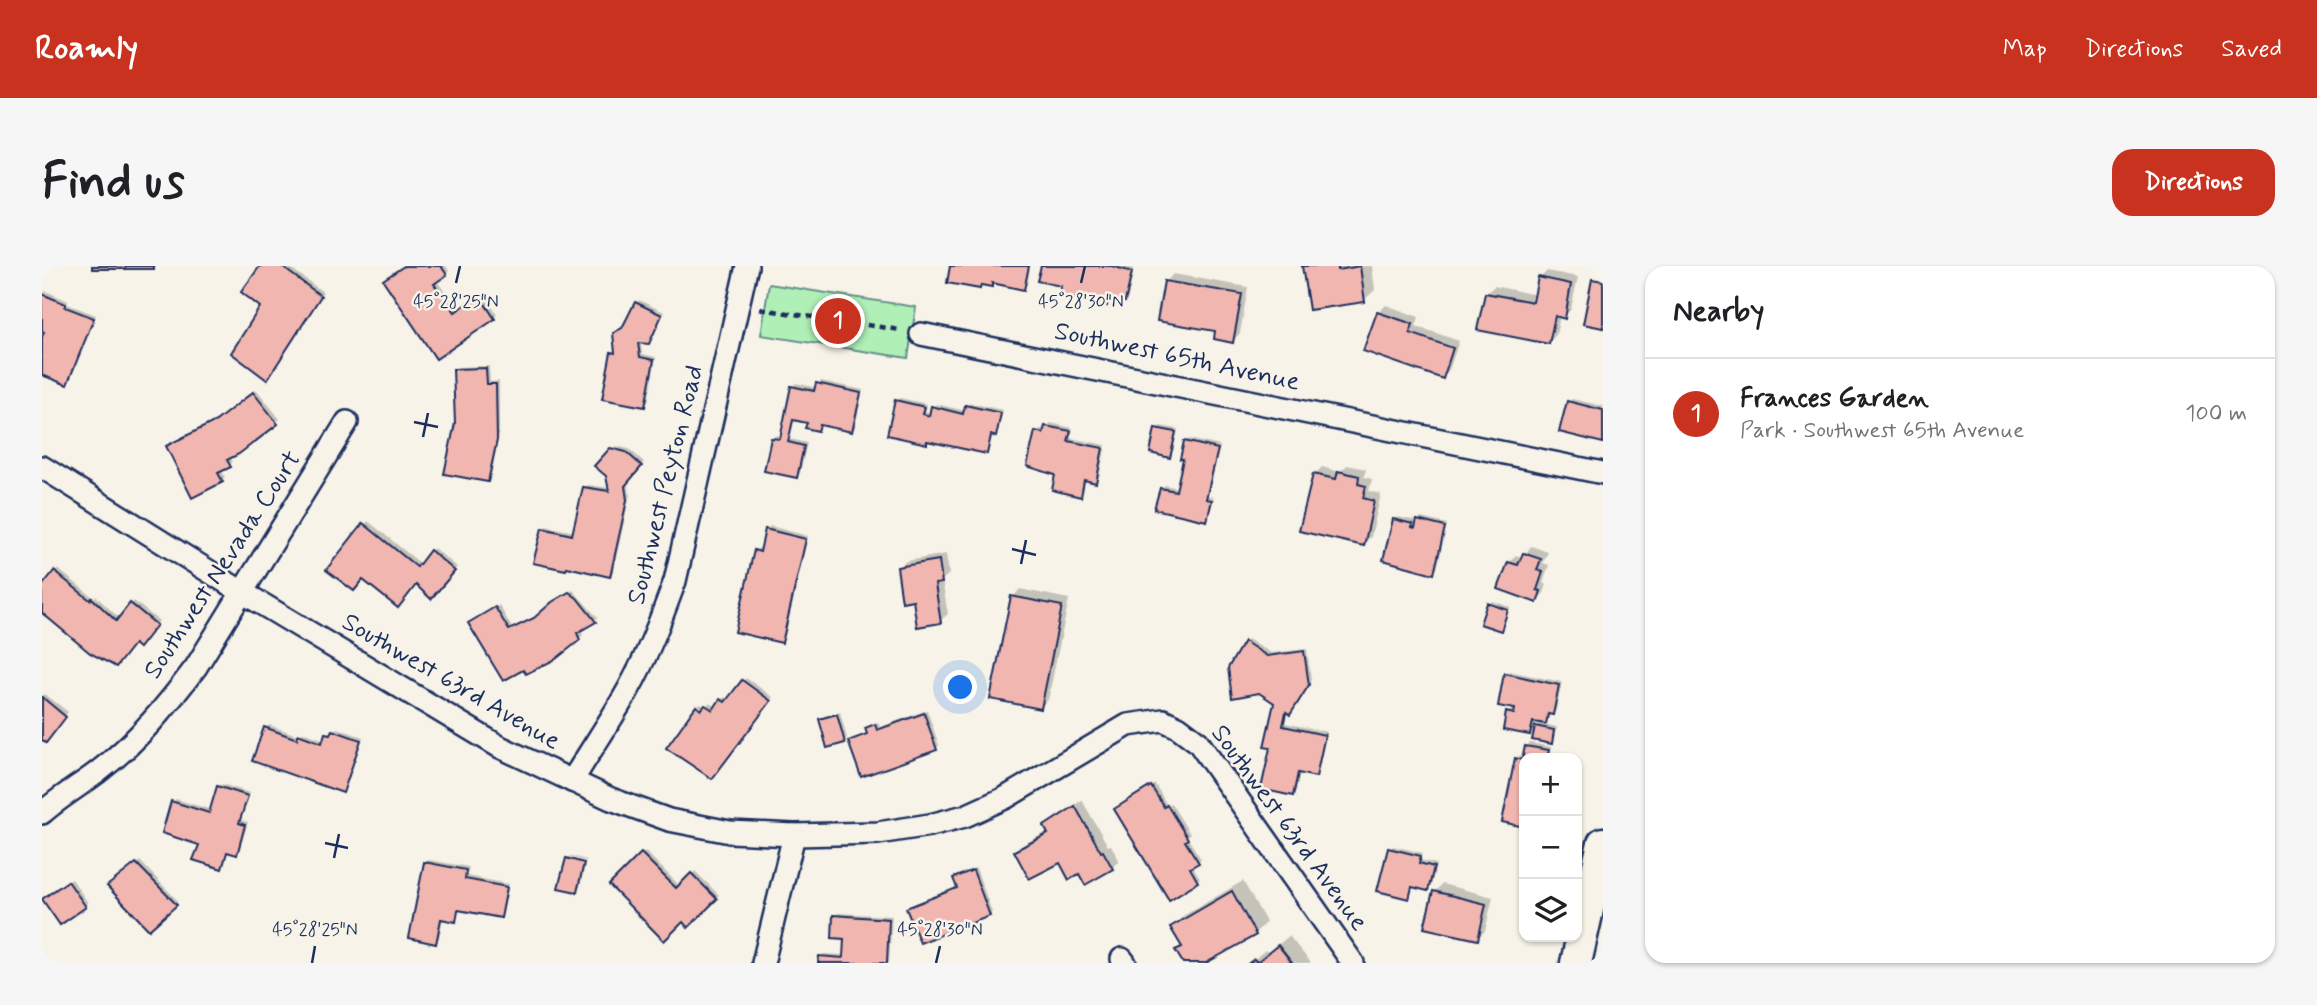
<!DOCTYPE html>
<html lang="en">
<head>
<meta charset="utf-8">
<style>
	body { margin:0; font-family:Mynerve,sans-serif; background:#f6f6f6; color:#202124 }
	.controls { position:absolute; right:21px; bottom:21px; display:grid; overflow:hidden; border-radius:14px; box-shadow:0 2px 5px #0004 }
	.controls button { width:63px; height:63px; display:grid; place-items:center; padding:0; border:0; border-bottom:2px solid #e0e0e0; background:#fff; color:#202124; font:35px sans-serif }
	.you { position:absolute; left:919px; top:422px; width:24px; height:24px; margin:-18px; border:5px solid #fff; border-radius:50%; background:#1a73e8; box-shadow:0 0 0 10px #1a73e833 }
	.badge { display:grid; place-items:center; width:46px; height:46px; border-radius:50%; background:#c8321e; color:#fff; font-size:23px; font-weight:700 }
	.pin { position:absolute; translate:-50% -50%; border:4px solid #fff; box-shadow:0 2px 7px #0006 }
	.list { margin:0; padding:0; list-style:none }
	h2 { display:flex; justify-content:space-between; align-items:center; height:91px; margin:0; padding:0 28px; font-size:30px }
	h2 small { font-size:23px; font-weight:400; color:#757577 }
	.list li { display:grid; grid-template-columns:46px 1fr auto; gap:21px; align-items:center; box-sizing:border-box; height:112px; padding:0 28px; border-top:2px solid #e0e0e0 }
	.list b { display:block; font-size:26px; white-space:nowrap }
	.list p { margin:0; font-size:23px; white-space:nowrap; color:#757577 }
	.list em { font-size:23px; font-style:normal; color:#757577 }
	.icon { flex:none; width:38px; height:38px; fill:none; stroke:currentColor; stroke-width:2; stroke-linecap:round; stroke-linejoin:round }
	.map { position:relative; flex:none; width:1561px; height:697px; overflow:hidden; border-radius:21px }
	header { display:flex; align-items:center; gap:42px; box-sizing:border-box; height:98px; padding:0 35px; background:#c8321e; color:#fff }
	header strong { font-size:33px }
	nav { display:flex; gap:38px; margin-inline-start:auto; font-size:24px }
	.intro { display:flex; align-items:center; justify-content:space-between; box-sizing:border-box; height:168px; padding:0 42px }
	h1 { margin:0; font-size:49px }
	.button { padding:18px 32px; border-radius:21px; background:#c8321e; color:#fff; font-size:24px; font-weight:700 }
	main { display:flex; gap:42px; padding:0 42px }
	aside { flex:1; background:#fff; border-radius:21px; box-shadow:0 2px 5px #0004 }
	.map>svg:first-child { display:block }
	.green { fill:#b0f0b7; stroke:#66908a; stroke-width:2 }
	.shadow { fill:#0003 }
	.building { fill:#f2b6b0; stroke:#1b2f5e; stroke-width:2 }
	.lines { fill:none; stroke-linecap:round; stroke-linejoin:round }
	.street-casing { stroke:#1b2f5e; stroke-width:26 }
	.secondary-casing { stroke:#1b2f5e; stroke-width:35 }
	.path { stroke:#1b2f5e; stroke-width:4.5; stroke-dasharray:7 5; stroke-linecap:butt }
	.street { stroke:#f7f3e8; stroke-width:21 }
	.secondary { stroke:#f7f3e8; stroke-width:30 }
	.ticks { fill:none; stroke:#1b2f5e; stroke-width:2.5 }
	.labels { text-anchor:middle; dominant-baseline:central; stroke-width:5; stroke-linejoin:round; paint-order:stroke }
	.street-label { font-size:26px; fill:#1b2f5e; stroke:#f7f3e8 }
	.ticks-label { font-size:18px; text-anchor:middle; fill:#1b2f5e; stroke:#f7f3e8; stroke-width:5; stroke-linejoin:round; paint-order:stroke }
</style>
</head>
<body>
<header>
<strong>Roamly</strong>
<nav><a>Map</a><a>Directions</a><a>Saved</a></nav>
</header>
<div class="intro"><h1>Find us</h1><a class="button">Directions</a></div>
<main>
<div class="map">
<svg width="1561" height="697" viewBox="0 0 1561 697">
	<rect width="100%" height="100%" fill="#f7f3e8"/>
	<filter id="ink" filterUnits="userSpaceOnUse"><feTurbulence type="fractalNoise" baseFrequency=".0143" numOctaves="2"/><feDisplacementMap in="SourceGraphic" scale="14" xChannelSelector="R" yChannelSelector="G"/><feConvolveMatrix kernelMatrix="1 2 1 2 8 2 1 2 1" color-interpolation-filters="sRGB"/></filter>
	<g filter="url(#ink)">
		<polygon class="green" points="727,18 874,41 866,92 719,69"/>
		<g class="shadow">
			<polygon points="220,0 246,0 281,26 228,108"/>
			<polygon points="363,0 404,0 407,5 394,14 417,44 441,27 455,48 394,90"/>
			<polygon points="910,0 988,0 985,19 982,22 953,16 949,20 940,18 937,21"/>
			<polygon points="1000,0 1080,0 1092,3 1086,31 1083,35 1068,32 1064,38 1021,19"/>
			<polygon points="1262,0 1330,0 1333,24 1322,34"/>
			<polygon points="1505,5 1536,11 1529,43 1522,51 1518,50 1514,69 1507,76 1444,28 1452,20 1494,29 1498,12"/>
			<polygon points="1131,8 1206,21 1198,67 1191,75 1175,64 1124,16"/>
			<polygon points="4,25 26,35 25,38 54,49 28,114 25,117 0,107 0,75 4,65 0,64 0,29"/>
			<polygon points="597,34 622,46 610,73 606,76 599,75 600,88 614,91 606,136 603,139 571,87 574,83"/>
			<polygon points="1344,39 1377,51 1374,60 1417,75 1407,104 1400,111 1336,47"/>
			<polygon points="447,100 448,116 457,115 457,169 449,211 446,214 414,157 413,104 416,101"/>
			<polygon points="779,115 821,124 813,161 809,164 780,157 776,163 767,155 753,152 748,173 765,177 758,207 754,210 731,173 734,169 740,171 751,121 754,117 775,122"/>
			<polygon points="215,124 238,153 196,187 188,191 191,196 179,204 183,211 179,214 126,180 179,152"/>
			<polygon points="858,132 885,138 883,145 889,147 894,138 924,145 928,137 961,144 956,165 951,168 947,183 944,186 887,173 884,177 855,135"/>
			<polygon points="1530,133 1561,140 1561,175 1527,136"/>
			<polygon points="1008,157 1031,162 1028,172 1064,179 1057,212 1054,215 1044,213 1041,226 1038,229 1015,207 995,166 998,163 1004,164"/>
			<polygon points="1118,160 1136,163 1131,186 1127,190 1115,163"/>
			<polygon points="1147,173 1178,180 1166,230 1172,231 1167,250 1164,253 1119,223 1123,219 1136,222 1144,192 1143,176"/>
			<polygon points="573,180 587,183 602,196 585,215 588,229 571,306 567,309 527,300 524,303 501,263 504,260 533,266 543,222 546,219 568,222 566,209 554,200"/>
			<polygon points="1305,199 1324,203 1322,211 1330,213 1327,225 1339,228 1329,271 1321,278 1272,209 1280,201 1298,206"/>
			<polygon points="1355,251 1376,255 1379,252 1405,258 1395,303 1391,306 1352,254"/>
			<polygon points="326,255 379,298 392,282 415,301 389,330 375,317 321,312 286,304"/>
			<polygon points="728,260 766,270 743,371 739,375 713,285 717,282 720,283 725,264"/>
			<polygon points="1489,280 1506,286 1501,297 1507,299 1501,317 1505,318 1502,327 1494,335 1467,297 1474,289 1481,292"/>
			<polygon points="904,288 907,308 900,314 906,348 898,355 872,332 857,302 864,295"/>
			<polygon points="16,303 52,332 54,330 78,353 92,335 117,355 100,377 92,376 0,345 0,323"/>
			<polygon points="978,323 1027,333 1006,434 998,441 971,331"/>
			<polygon points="531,324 556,352 537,363 541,369 513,392 428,357 457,339 470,362 497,349 515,333"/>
			<polygon points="1450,335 1468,341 1462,360 1459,363 1447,338"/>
			<polygon points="1206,373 1229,387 1265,383 1269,414 1251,443 1246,445 1243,457 1285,466 1276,505 1273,509 1258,505 1254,525 1251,528 1230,481 1234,436 1203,376"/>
			<polygon points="1467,405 1520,416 1514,444 1511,447 1508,447 1506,453 1501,458 1515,461 1512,472 1509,476 1494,461 1500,455 1493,454 1491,464 1488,468 1466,447 1472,441 1463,408"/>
			<polygon points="704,412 731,431 673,507 655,441 658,438 663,441 667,437 675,441 682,431 687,434"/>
			<polygon points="3,428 26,446 7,472 0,472 0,431"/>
			<polygon points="885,444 897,479 894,483 808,475 827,466 825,462 828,459 836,456 838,461"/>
			<polygon points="798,446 805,472 802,475 779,454 782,450"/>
			<polygon points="227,459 258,470 261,466 283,474 285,468 295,462 321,471 304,521 300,525 224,462"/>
			<polygon points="1488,477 1509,481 1507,492 1482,492 1482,559 1462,555 1474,493 1477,490 1483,491 1484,481"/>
			<polygon points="180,518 208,527 199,554 206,556 198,583 194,587 186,585 183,598 179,601 159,577 131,536 134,533 170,544 177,521"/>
			<polygon points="1113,518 1125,539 1129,537 1148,568 1145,571 1159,593 1150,599 1158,612 1127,631 1074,543"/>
			<polygon points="1040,534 1066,580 1069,579 1077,594 1070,602 1037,606 1019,594 974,585 982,578 1007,565 1004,561 1012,553"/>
			<polygon points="1351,580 1381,587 1379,594 1394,598 1389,620 1385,623 1371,620 1366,631 1347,583"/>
			<polygon points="603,585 638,620 653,605 677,629 646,659 641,653 569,619"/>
			<polygon points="528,590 545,594 544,595 527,591"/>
			<polygon points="387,594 427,601 425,610 467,618 461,647 458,650 418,643 416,651 413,654 401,652 397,672 394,676 384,597"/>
			<polygon points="525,594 543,599 538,621 535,625"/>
			<polygon points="98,595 136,635 107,662 71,617"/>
			<polygon points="934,602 950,646 947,649 866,642 870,639 916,621 913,612"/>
			<polygon points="30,613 46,637 43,640 6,630"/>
			<polygon points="1201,615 1224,656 1213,667 1161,697 1143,697 1136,685 1141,679 1130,661 1141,650"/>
			<polygon points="1400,618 1451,631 1443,665 1435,672 1392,626"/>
			<polygon points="796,647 850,650 847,697 778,697 778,691 782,688 803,689 804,671 793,650"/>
			<polygon points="1247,670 1269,697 1208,697 1223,684 1226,687"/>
		</g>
		<g class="building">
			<rect x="50" y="0" width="62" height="3"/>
			<polygon points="218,0 239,0 279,30 225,114 189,87 218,41 199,26"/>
			<polygon points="362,0 399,0 405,9 392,18 413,46 437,29 453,53 394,93 341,14"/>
			<polygon points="908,0 987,0 982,24 950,17 950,21 939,19 938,23 905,17"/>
			<polygon points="999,0 1070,0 1090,6 1083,36 1066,33 1065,40 1017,30 1019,20 995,15"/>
			<polygon points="1260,0 1296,0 1296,4 1318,0 1323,36 1267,44"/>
			<polygon points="1496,11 1529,18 1523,53 1513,50 1507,78 1435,64 1443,27 1491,36"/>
			<polygon points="1550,13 1561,15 1561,62 1541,58"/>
			<polygon points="1122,15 1200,28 1191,77 1172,73 1173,65 1115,55"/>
			<polygon points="0,28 24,38 23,41 52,52 25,119 0,109 0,71 2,66 0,65"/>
			<polygon points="593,36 620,49 607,78 596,77 598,91 612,94 603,141 560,133 569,86 573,87 571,67 580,62"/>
			<polygon points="1335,46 1371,58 1368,67 1411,82 1401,113 1321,85"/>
			<polygon points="444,102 445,118 454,118 455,174 446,216 402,208 413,157 411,103"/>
			<polygon points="774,117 819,127 810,166 778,159 776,165 763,162 765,157 751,154 746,176 762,180 755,212 722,205 729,172 738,173 749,120 772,125"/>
			<polygon points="211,126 236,158 197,188 185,194 189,201 176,207 181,216 150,232 124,180 174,155"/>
			<polygon points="853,134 883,141 881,148 887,150 889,140 921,148 923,139 959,147 954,171 949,169 945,188 885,175 885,178 845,169"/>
			<polygon points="1525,135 1561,144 1561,177 1517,166"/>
			<polygon points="1003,160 1029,165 1026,175 1061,182 1054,217 1042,214 1039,231 1010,224 1013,209 985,200 993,165 1001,167"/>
			<polygon points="1113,162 1134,166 1128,192 1108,187"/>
			<polygon points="1142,175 1176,183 1164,233 1170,234 1165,255 1112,243 1118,222 1134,225 1141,193 1138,193"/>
			<polygon points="568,182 584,186 600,200 583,220 585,234 568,311 525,301 524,304 491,297 500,262 530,269 541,221 567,225 564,210 552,200"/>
			<polygon points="1296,205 1317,210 1316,218 1324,220 1321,232 1332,235 1322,280 1257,265 1271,208 1294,213"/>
			<polygon points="1351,253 1371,258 1370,261 1373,262 1375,254 1403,261 1392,308 1341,294"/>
			<polygon points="321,257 375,301 388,284 413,305 389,333 374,319 356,342 321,314 312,325 284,304"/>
			<polygon points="723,263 764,273 740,377 693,366 712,284 718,286"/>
			<polygon points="1481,287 1499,293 1495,304 1501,306 1495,324 1499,325 1495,337 1456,323 1466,296 1476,299"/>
			<polygon points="897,294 900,317 893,318 899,357 875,361 871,334 860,336 855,301"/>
			<polygon points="12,305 48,334 50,332 74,355 88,337 115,359 97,382 92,378 74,401 48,387 0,347 0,320"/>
			<polygon points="527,326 535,332 554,356 535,367 538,374 514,393 484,408 481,404 461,415 426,357 453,341 467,364 492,352 510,336"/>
			<polygon points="969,330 1020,340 999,443 948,433"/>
			<polygon points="1445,337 1466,344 1459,365 1438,358"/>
			<polygon points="1202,375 1225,390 1262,385 1267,419 1248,449 1244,446 1241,460 1283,469 1274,511 1256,507 1251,530 1219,523 1228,482 1222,481 1232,437 1217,427 1190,432 1186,402"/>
			<polygon points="1462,407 1517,419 1511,449 1506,448 1504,458 1491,456 1488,469 1461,464 1464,446 1472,448 1473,443 1456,440"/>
			<polygon points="700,414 729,435 670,513 624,482 654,440 659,444 663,439 671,444 678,433 683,436"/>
			<polygon points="0,431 24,451 4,477 0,474"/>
			<polygon points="882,447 895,484 819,511 806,475 825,468 823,462 833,458 835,464"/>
			<polygon points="795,448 803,477 785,482 777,453"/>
			<polygon points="1493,460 1512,464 1510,478 1490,474"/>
			<polygon points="222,461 255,473 256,468 280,477 283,467 288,468 290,464 319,474 301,527 210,495"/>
			<polygon points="1483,480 1507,484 1505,492 1482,492 1482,561 1460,556 1473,492 1480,494"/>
			<polygon points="175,520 206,530 197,557 203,559 195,589 185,586 180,603 151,594 157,579 120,567 129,535 167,547"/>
			<polygon points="1109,520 1122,541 1125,539 1146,573 1143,575 1157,597 1148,602 1156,616 1127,634 1072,543"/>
			<polygon points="1033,540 1059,586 1061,585 1071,603 1043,619 1037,608 1027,614 1018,597 987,613 972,585 1006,568 1002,560"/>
			<polygon points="1346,582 1379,590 1377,597 1392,601 1386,625 1370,621 1367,633 1335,625"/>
			<polygon points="599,587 634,622 649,607 675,633 646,662 641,656 622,675 567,619"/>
			<polygon points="524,592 542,597 535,626 516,622"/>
			<polygon points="382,596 424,604 423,613 465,621 459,652 416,644 414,656 399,653 394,678 367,672"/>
			<polygon points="94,597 135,639 107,664 65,620"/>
			<polygon points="931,604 948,650 878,677 864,642 915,622 911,612"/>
			<polygon points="26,615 44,641 18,659 0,633"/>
			<polygon points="1190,625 1214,669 1164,697 1141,697 1133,684 1140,681 1128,661"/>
			<polygon points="1391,625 1444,638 1436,674 1382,662"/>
			<polygon points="791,649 847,653 845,697 776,697 777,690 801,692 802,673 790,672"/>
			<polygon points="1236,679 1250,697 1207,697 1212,693 1215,696"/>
		</g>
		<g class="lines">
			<defs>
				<g id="street">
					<polyline points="879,68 1561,207"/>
					<polyline points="0,201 200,326 458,481 569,533 627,554 688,566 752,569 836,567 888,559 923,550 963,532 1086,459 1121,454 1136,461 1156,476 1311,697"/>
					<path d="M530,515C548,485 568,456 585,426C605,391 619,353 633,315L705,0"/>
					<path d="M0,547C18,531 39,519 57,505C95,476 126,438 154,401L305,156"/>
					<polyline points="1080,693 1083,697"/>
					<polyline points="721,697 752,569"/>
				</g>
				<polyline id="secondary" points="1534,697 1561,577"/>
			</defs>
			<use href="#street" class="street-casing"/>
			<use href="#secondary" class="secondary-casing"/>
			<polyline class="path" points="718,43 858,64"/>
			<use href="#street" class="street"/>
			<use href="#secondary" class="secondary"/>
		</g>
	</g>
	<path class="ticks" d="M414,17L418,0M1039,17L1043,0M372,156L396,161M381,171L386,147M970,283L994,289M979,298L984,274M283,577L306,582M292,592L297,568M270,697L273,680M894,697L898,680"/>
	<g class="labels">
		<g class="street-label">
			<text transform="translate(1135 91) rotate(12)">Southwest 65th Avenue</text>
			<text transform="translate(624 219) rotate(-76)">Southwest Peyton Road</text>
			<text transform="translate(181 299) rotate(-57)">Southwest Nevada Court</text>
			<text transform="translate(409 416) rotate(30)">Southwest 63rd Avenue</text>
			<text transform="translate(1247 562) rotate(54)">Southwest 63rd Avenue</text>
		</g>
	</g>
	<g class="ticks-label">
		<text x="414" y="41">45°28'25"N</text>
		<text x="1039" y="41">45°28'30"N</text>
		<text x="273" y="669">45°28'25"N</text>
		<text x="898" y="669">45°28'30"N</text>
	</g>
</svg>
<div class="controls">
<button>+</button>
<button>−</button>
<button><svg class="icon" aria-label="layers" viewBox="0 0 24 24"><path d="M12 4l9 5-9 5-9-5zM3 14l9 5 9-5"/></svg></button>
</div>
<div class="you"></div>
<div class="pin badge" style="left:796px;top:55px">1</div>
</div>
<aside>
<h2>Nearby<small></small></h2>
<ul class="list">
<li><span class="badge">1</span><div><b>Frances Garden</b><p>Park · Southwest 65th Avenue</p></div><em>100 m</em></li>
</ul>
</aside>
</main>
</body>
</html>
